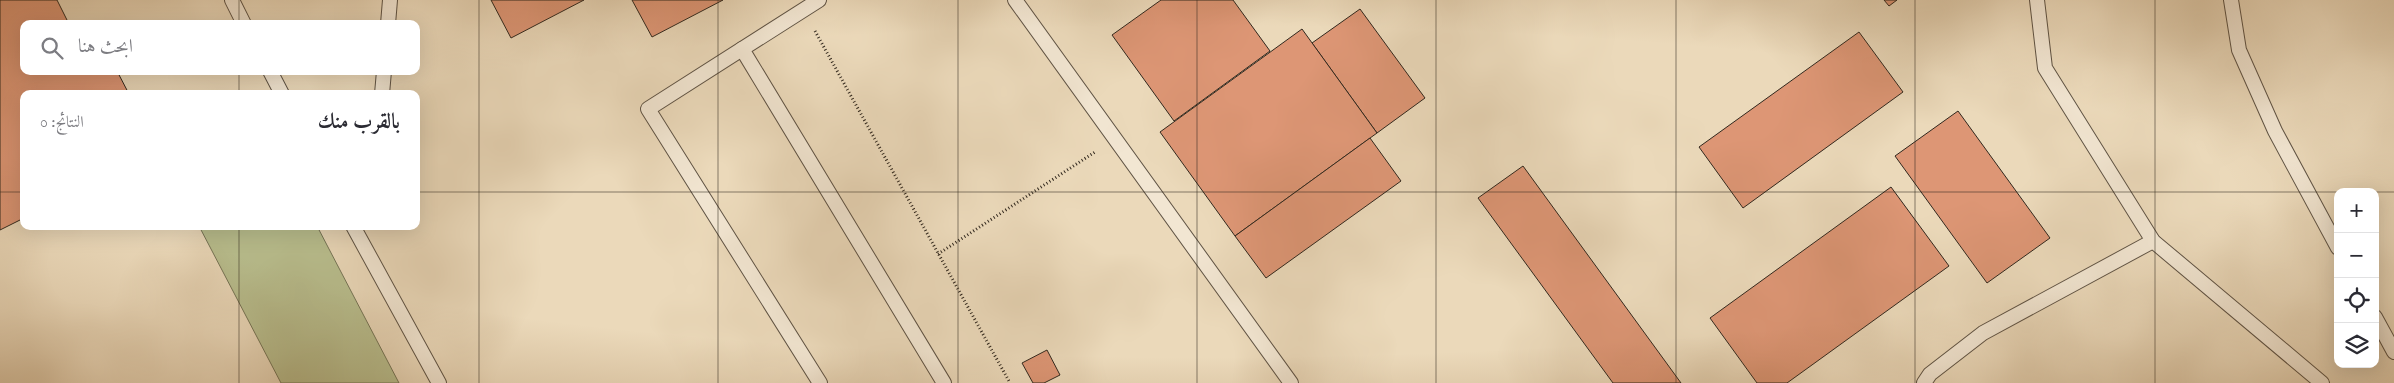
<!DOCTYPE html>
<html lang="ar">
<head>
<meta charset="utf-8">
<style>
	body { margin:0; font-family:"IM FELL English",Amiri,serif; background:#f7f7f7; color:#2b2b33; direction:rtl }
	.controls { position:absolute; right:15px; bottom:15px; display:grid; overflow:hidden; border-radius:10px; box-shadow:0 5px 20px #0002 }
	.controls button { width:45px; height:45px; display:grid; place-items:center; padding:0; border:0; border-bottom:1px solid #e1e1e2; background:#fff; color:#2b2b33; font:25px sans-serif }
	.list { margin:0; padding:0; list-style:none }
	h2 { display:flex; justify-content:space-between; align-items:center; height:65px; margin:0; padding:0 20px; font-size:21px }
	h2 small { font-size:16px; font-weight:400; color:#7c7c81 }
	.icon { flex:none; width:28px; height:28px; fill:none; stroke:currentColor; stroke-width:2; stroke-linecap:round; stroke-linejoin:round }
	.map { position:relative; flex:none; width:2394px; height:383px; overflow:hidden; direction:ltr }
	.search { position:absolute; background:#fff; box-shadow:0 5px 20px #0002; left:20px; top:20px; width:400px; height:55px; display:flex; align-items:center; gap:12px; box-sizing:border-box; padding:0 18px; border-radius:10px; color:#7c7c81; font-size:19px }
	.panel { position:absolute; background:#fff; box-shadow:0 5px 20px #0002; left:20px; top:90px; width:400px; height:140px; border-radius:10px; direction:rtl }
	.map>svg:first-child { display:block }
	.green { fill:#b9bf8f; stroke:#757456 }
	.building { fill:#dd9675; stroke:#31281e }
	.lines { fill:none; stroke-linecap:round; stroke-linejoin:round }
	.lane-casing { stroke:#605445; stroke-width:16 }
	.path { stroke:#31281e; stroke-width:3; stroke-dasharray:1 2.5; stroke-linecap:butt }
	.lane { stroke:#f2e6d2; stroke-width:14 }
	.grid { fill:none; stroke:#31281e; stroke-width:1; stroke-opacity:0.55 }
</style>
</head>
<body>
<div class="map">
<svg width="2394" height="383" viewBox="0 0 2394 383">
	<rect width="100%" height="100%" fill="#ebd9ba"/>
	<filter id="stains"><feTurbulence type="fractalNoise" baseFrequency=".004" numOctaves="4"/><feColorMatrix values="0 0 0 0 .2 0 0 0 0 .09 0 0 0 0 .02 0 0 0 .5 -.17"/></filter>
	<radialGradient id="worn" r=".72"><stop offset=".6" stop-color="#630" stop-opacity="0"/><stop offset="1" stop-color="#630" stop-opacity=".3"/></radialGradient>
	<polygon class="green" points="199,226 317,226 399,383 281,383"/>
	<g class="building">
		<polygon points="0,0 57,0 69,24 24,24 24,71 117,71 129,94 24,94 24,218 0,230"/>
		<polygon points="491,0 584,0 511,38"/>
		<polygon points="632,0 723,0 652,37"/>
		<polygon points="1161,0 1233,0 1270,51 1174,121 1112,35"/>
		<polygon points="1884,0 1897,0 1889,6"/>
		<polygon points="1360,9 1425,98 1377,133 1312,43"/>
		<polygon points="1302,29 1377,133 1235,236 1160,132"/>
		<polygon points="1859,32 1903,92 1743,208 1699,147"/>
		<polygon points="1958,111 2050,238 1987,283 1895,156"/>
		<polygon points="1370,138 1401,181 1266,278 1235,236"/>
		<polygon points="1523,166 1681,383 1613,383 1478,198"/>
		<polygon points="1891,187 1949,266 1787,383 1757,383 1710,318"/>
		<polygon points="1047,350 1060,375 1044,383 1033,383 1022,363"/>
	</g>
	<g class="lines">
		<defs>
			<g id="lane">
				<polyline points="232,0 244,24"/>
				<polyline points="819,0 648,109 820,383"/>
				<polyline points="1015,0 1291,383"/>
				<polyline points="2037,0 2045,68 2153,241 2322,383"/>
				<polyline points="2231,0 2239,50 2275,131 2338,248"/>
				<polyline points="388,24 390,0"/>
				<polyline points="742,49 944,383"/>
				<polyline points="270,71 282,94"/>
				<polyline points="382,94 384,71"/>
				<polyline points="353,226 439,383"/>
				<polyline points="2375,317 2394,352"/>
				<polyline points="1924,383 1930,374 1983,333 2153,241"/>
			</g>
		</defs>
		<use href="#lane" class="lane-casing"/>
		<g class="path">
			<polyline points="815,31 1010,383"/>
			<polyline points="938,254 1095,152"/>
		</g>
		<use href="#lane" class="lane"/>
	</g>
	<path class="grid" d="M239,0V24M479,0V383M718,0V383M958,0V383M1197,0V383M1436,0V383M1676,0V383M1915,0V383M2155,0V383M239,71V94M0,192H24M416,192H2394M239,226V383"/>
	<rect width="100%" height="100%" filter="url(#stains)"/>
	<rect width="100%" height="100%" fill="url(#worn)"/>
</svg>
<div class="controls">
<button>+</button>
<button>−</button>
<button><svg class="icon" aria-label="locate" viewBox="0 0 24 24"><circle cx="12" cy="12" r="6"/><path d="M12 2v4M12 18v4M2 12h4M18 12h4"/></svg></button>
<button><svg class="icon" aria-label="layers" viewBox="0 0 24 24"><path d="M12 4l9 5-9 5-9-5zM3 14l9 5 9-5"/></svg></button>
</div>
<div class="search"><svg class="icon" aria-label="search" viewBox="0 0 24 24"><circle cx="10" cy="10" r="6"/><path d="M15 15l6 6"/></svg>ابحث هنا</div>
<section class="panel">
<h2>بالقرب منك<small>النتائج: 0</small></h2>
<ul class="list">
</ul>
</section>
</div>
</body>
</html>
